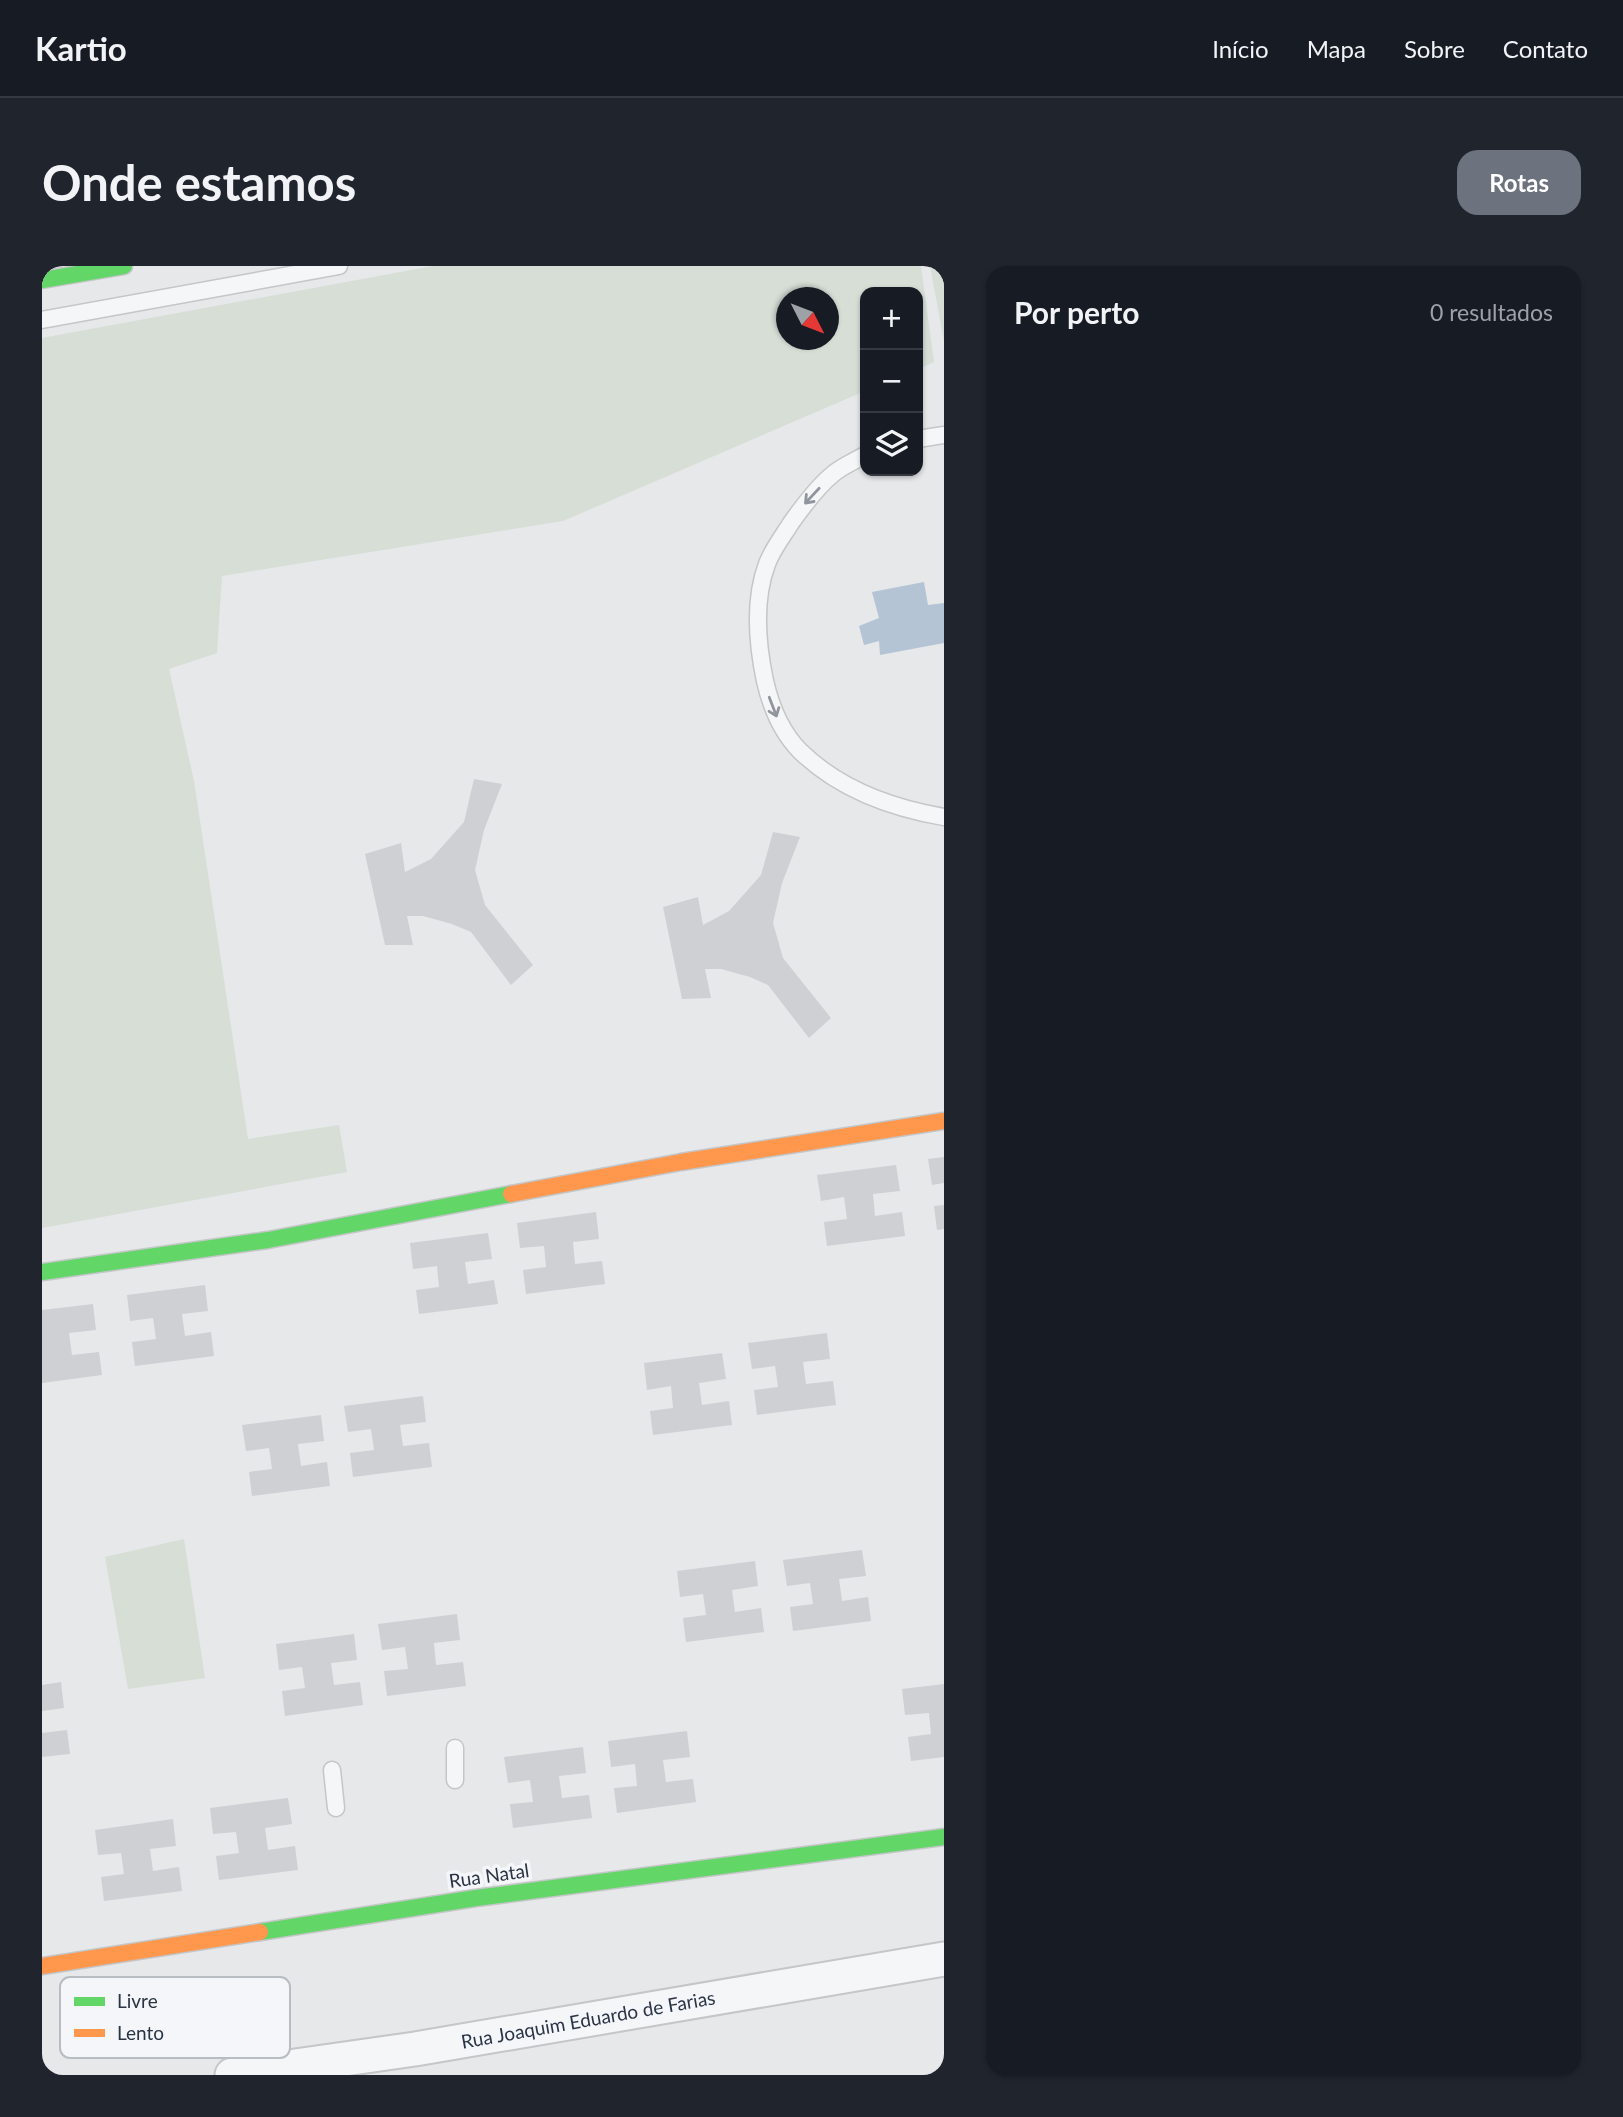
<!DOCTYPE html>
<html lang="pt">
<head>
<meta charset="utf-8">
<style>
	body { margin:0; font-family:Lato,sans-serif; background:#20242c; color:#f1f3f6 }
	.controls { position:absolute; right:21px; top:21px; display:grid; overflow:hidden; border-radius:14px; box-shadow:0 2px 5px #0004 }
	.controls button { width:63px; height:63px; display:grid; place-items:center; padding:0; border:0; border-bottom:2px solid #363941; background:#171b24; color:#f1f3f6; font:35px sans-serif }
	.compass { position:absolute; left:734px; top:21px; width:63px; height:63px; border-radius:50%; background:#171b24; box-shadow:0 2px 5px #0004; rotate:132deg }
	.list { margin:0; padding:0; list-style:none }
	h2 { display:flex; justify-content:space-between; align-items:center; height:91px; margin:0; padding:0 28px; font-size:30px }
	h2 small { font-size:23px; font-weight:400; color:#9ea1a6 }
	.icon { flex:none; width:38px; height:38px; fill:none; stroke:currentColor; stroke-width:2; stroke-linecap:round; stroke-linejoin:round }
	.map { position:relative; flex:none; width:902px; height:1809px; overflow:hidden; border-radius:21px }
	header { display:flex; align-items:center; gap:42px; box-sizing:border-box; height:98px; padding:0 35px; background:#171b24; border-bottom:2px solid #363941 }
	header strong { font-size:33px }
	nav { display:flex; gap:38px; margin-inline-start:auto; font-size:24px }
	.intro { display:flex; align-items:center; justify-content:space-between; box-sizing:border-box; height:168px; padding:0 42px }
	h1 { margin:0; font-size:49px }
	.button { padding:18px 32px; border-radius:21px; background:#6c737f; color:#fff; font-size:24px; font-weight:700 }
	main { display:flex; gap:42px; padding:0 42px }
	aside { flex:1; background:#171b24; border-radius:21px; box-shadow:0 2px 5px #0004 }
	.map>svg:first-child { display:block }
	.green { fill:#d6ded6; fill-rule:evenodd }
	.water { fill:#b4c4d5 }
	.building { fill:#ced0d3 }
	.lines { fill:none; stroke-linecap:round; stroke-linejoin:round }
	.lane-casing { stroke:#c4c6c8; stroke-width:19 }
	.street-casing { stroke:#c4c6c8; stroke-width:37 }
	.fast-casing { stroke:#c4c6c8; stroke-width:19 }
	.slow-casing { stroke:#c4c6c8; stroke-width:19 }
	.lane { stroke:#f5f6f7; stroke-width:16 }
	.street { stroke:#f5f6f7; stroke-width:33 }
	.fast { stroke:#63d668; stroke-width:16 }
	.slow { stroke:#ff974d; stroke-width:16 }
	.oneway { stroke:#90959e }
	.labels { text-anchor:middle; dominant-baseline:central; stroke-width:7; stroke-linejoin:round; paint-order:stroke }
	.street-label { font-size:19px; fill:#2b3445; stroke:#f4f6f9 }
	.key { fill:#f4f6f9; stroke:#b8bcc3; stroke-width:2 }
	.key-label { font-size:19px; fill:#2b3445 }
</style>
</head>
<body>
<header>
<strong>Kartio</strong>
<nav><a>Início</a><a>Mapa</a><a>Sobre</a><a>Contato</a></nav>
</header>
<div class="intro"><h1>Onde estamos</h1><a class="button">Rotas</a></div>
<main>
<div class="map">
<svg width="902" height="1809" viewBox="0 0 902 1809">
	<rect width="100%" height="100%" fill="#e6e8ea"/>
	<g class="green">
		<path d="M391,0H879L892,96L876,103V26H823V125L521,255L180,310L175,387L127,403L152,515L206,873L297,859L305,906L0,962V72ZM744,32H786V74H744Z"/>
		<polygon points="888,0 902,0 902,75"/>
		<polygon points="142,1273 163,1412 86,1423 63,1291"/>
	</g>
	<polygon class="water" points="882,316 886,339 902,337 902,377 838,389 837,375 822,379 817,360 837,352 830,326"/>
	<g class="building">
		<polygon points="432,513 460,518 442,564 433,604 443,639 491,699 469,719 429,666 410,658 381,650 365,650 371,679 343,679 323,588 359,577 363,606 389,593 422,556"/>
		<polygon points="731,566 758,571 740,617 731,657 741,692 789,752 767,772 726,719 708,711 679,703 663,703 669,732 640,733 621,641 656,631 661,659 687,645 719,609"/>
		<polygon points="902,891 902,917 890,919 886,893"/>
		<polygon points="854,899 858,925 831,928 833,950 860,946 863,970 785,980 782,956 805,953 802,931 779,935 775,909"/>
		<polygon points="902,939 902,963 895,964 892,940"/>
		<polygon points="554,946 557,973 531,976 533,998 560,995 563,1018 484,1028 481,1004 504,1001 502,980 478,982 475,957"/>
		<polygon points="446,967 450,993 423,996 426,1018 452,1014 456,1038 377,1048 374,1024 397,1021 395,1000 371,1003 368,977"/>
		<polygon points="163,1019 166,1045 140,1048 143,1070 169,1066 172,1090 93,1100 90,1076 114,1073 111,1052 88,1055 85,1029"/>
		<polygon points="51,1038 54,1064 27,1067 30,1089 57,1086 60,1109 0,1117 0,1044"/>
		<polygon points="785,1067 788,1093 761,1096 764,1118 791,1115 794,1139 715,1149 712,1124 736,1121 733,1100 710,1103 706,1077"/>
		<polygon points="680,1087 684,1113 657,1117 660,1139 687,1135 690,1159 611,1169 608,1145 631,1142 629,1120 605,1124 602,1097"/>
		<polygon points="381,1130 384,1156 358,1159 361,1180 387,1177 390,1201 311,1211 308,1187 332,1184 329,1163 306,1166 302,1140"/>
		<polygon points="279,1149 282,1175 256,1178 259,1200 285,1196 288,1220 210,1230 207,1206 230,1203 227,1182 204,1185 200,1159"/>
		<polygon points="820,1284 824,1310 797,1313 800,1335 826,1331 829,1355 751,1365 748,1341 771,1338 768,1317 745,1320 741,1294"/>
		<polygon points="713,1295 716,1320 690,1324 693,1346 719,1342 722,1366 644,1376 641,1352 664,1349 661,1328 638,1331 635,1305"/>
		<polygon points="415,1348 418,1374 392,1377 394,1399 421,1396 424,1420 345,1430 342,1405 366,1403 363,1381 340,1384 336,1358"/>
		<polygon points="312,1368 315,1394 289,1397 292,1419 318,1416 321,1439 243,1450 240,1425 263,1422 260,1401 237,1404 234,1378"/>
		<polygon points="19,1416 22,1442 0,1445 0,1419"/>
		<polygon points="902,1418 902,1491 869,1495 866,1471 889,1468 887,1447 863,1449 860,1423"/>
		<polygon points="25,1464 28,1488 0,1491 0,1467"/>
		<polygon points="645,1465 648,1491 621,1494 624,1516 651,1513 654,1536 575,1547 572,1522 595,1520 593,1498 569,1501 566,1475"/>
		<polygon points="541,1481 544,1507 517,1510 520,1532 547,1529 550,1552 471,1562 468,1538 491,1536 488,1514 466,1517 462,1491"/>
		<polygon points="246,1532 250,1558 223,1562 226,1584 253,1580 256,1604 177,1614 174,1590 197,1587 194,1566 171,1568 168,1542"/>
		<polygon points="131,1553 134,1580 108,1583 111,1605 137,1601 140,1625 62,1635 59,1611 82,1608 79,1587 56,1589 53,1564"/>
	</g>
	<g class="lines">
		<defs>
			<g id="lane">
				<polyline points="0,54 297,0"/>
				<polyline points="876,173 902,169"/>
				<path d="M823,189C813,195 800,200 791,208C775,221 761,240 749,257C741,270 730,284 725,298C711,335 715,377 723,415C729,441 739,466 758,485C798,524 849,542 902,551"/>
				<polyline points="413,1482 413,1514"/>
				<polyline points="290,1504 294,1542"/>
			</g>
			<polyline id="street" points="190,1809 373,1783 902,1693"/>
			<g id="fast">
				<polyline points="0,14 82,0"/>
				<polyline points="0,1006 226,974 469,928"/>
				<polyline points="218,1666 434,1632 902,1571"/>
			</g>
			<g id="slow">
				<polyline points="469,928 639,896 902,855"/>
				<polyline points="0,1700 218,1666"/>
			</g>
		</defs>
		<use href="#lane" class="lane-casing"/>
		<use href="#street" class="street-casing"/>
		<use href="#fast" class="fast-casing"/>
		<use href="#slow" class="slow-casing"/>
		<use href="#lane" class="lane"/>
		<use href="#street" class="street"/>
		<use href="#fast" class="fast"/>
		<use href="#slow" class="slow"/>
	</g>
	<defs><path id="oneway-shaft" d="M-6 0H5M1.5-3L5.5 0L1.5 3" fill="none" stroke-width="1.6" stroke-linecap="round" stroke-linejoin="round" transform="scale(1.75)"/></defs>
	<g class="oneway">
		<use href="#oneway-shaft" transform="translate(770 230) rotate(133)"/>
		<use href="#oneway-shaft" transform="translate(731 441) rotate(69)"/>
	</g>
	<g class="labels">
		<g class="street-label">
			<text transform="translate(447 1609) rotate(-8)">Rua Natal</text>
			<text transform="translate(546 1753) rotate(-10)">Rua Joaquim Eduardo de Farias</text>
		</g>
	</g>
	<rect x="18" y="1711" width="230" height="81" rx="10" class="key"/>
	<rect x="32" y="1731" width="31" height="9" fill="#63d668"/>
	<rect x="32" y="1763" width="31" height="8" fill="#ff974d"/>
	<g class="key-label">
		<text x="75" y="1742">Livre</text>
		<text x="75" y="1774">Lento</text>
	</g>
</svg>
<div class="controls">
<button>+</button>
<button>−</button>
<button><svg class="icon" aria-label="layers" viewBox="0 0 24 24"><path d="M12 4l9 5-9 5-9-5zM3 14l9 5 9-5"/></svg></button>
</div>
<svg class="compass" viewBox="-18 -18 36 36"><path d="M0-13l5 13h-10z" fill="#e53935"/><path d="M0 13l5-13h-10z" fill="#9ea1a6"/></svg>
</div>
<aside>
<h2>Por perto<small>0 resultados</small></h2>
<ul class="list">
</ul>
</aside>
</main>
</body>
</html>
